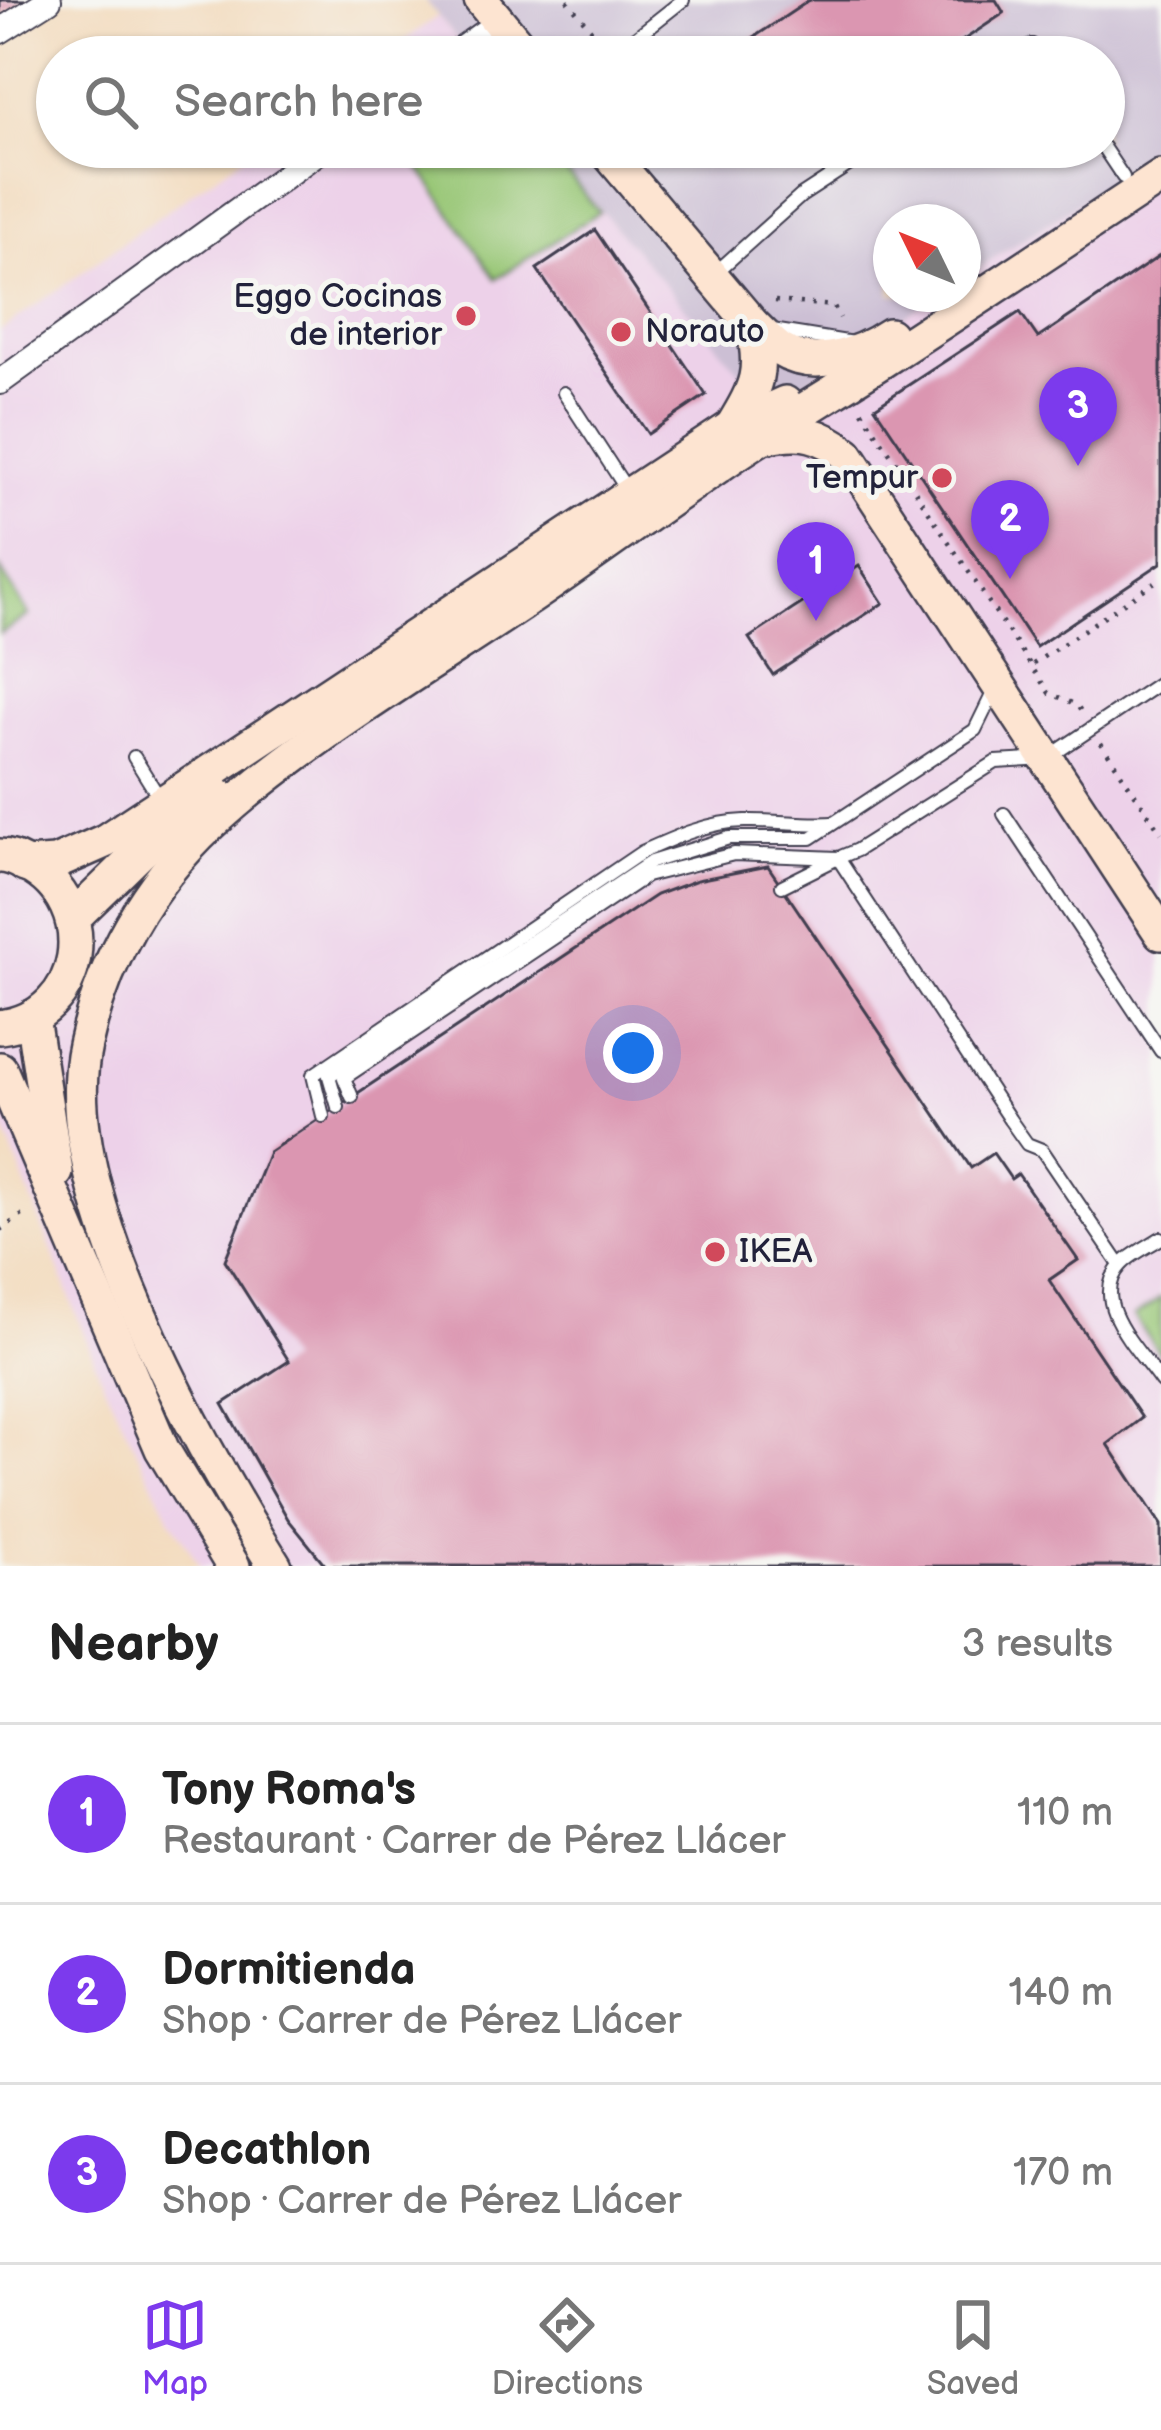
<!DOCTYPE html>
<html lang="en">
<head>
<meta charset="utf-8">
<style>
	body { margin:0; font-family:"Balsamiq Sans",sans-serif; background:#f6f6f6; color:#222 }
	.compass { position:absolute; left:873px; top:204px; width:108px; height:108px; border-radius:50%; background:#fff; box-shadow:0 3px 9px #0004; rotate:313deg }
	.you { position:absolute; left:633px; top:1053px; width:42px; height:42px; margin:-30px; border:9px solid #fff; border-radius:50%; background:#1a73e8; box-shadow:0 0 0 18px #1a73e833 }
	.badge { display:grid; place-items:center; width:78px; height:78px; border-radius:50%; background:#7c3aed; color:#fff; font-size:39px; font-weight:700 }
	.pin { position:absolute; translate:-50% -99px; filter:drop-shadow(0 3px 6px #0008) }
	.pin::after { content:''; position:absolute; top:63px; width:42px; height:36px; background:inherit; clip-path:polygon(0 0,100% 0,50% 100%) }
	.list { margin:0; padding:0; list-style:none }
	h2 { display:flex; justify-content:space-between; align-items:center; height:156px; margin:0; padding:0 48px; font-size:51px }
	h2 small { font-size:39px; font-weight:400; color:#767676 }
	.list li { display:grid; grid-template-columns:78px 1fr auto; gap:36px; align-items:center; box-sizing:border-box; height:180px; padding:0 48px; border-top:3px solid #e0e0e0 }
	.list b { display:block; font-size:45px; white-space:nowrap }
	.list p { margin:0; font-size:39px; white-space:nowrap; color:#767676 }
	.list em { font-size:39px; font-style:normal; color:#767676 }
	.icon { flex:none; width:66px; height:66px; fill:none; stroke:currentColor; stroke-width:2; stroke-linecap:round; stroke-linejoin:round }
	.map { position:relative; flex:none; width:1161px; height:1566px; overflow:hidden }
	.search { position:absolute; background:#fff; box-shadow:0 3px 9px #0004; left:36px; right:36px; top:36px; height:132px; display:flex; align-items:center; gap:30px; box-sizing:border-box; padding:0 42px; border-radius:66px; color:#767676; font-size:45px }
	.sheet { height:696px; background:#fff }
	nav { display:flex; justify-content:space-around; align-items:center; box-sizing:border-box; height:168px; border-top:3px solid #e0e0e0; background:#fff; font-size:33px; color:#767676 }
	nav a { display:grid; justify-items:center; gap:6px }
	nav .on { color:#7c3aed }
	.map>svg:first-child { display:block }
	.built { fill:#edd1e9 }
	.industrial { fill:#ccbfd4 }
	.green { fill:#97c674; stroke:#5c7458; stroke-width:3 }
	.building { fill:#db96b1 }
	.lines { fill:none; stroke-linecap:round; stroke-linejoin:round }
	.lane-casing { stroke:#413e4f; stroke-width:16 }
	.street-casing { stroke:#413e4f; stroke-width:28 }
	.secondary-casing { stroke:#413e4f; stroke-width:38 }
	.path { stroke:#413e4f; stroke-width:4.5; stroke-dasharray:3 9; stroke-linecap:butt }
	.lane { stroke:#fff; stroke-width:12 }
	.street { stroke:#fff; stroke-width:24 }
	.secondary { stroke:#fde4d1; stroke-width:33 }
	.poi-dot { fill:#d1495b; stroke:#f6f6f2; stroke-width:4.5 }
	.labels { text-anchor:middle; dominant-baseline:central; stroke-width:10; stroke-linejoin:round; paint-order:stroke }
	.poi-label { font-size:33px; fill:#22223b; stroke:#f6f6f2; text-anchor:end }
</style>
</head>
<body>
<div class="map">
<svg width="1161" height="1566" viewBox="0 0 1161 1566">
	<rect width="100%" height="100%" fill="#f6f6f2"/>
	<filter id="ink" filterUnits="userSpaceOnUse"><feTurbulence type="fractalNoise" baseFrequency=".00833" numOctaves="2"/><feDisplacementMap in="SourceGraphic" scale="24" xChannelSelector="R" yChannelSelector="G"/><feConvolveMatrix kernelMatrix="1 2 1 2 8 2 1 2 1" color-interpolation-filters="sRGB"/></filter>
	<filter id="wash" filterUnits="userSpaceOnUse"><feTurbulence type="fractalNoise" baseFrequency=".004" numOctaves="4" result="noise"/><feDisplacementMap in="SourceGraphic" scale="48" xChannelSelector="R" yChannelSelector="G"/><feGaussianBlur stdDeviation="2.7" result="paint"/><feColorMatrix in="noise" values="0 0 0 0 0 0 0 0 0 0 0 0 0 0 0 0 0 1.4 0 .05"/><feComposite in="paint" operator="in"/></filter>
	<g filter="url(#wash)">
		<rect width="100%" height="100%" fill="#f3dcbf"/>
		<g class="built">
			<polygon points="438,16 472,57 381,57"/>
			<polygon points="256,147 546,147 770,405 939,294 963,294 963,278 1161,149 1161,1566 200,1566 169,1516 102,1380 0,1118 0,331"/>
		</g>
		<polygon class="industrial" points="425,0 1161,0 1161,149 963,278 963,222 891,222 891,294 939,294 769,405 546,147 1104,147 1104,57 472,57"/>
		<g class="green">
			<polygon points="405,147 546,147 599,212 496,279"/>
			<polygon points="0,569 29,615 0,634"/>
			<polygon points="1161,1298 1161,1357 1134,1316"/>
		</g>
		<g id="blocks">
			<g class="building">
				<polygon points="0,0 27,0 0,17"/>
				<polygon points="810,0 996,0 1004,13 938,57 724,57"/>
				<polygon points="784,147 823,147 796,165"/>
				<polygon points="595,230 706,395 648,434 537,269"/>
				<polygon points="1161,255 1161,563 1036,647 875,407 1020,312 1038,338"/>
				<polygon points="859,566 883,603 773,675 749,638"/>
				<polygon points="768,866 971,1168 993,1153 1011,1179 1018,1174 1078,1260 1049,1280 1142,1418 1108,1444 1161,1525 1161,1566 326,1566 288,1519 223,1404 289,1361 225,1260 269,1152 656,895 697,880"/>
			</g>
		</g>
	</g>
	<g filter="url(#ink)">
		<use href="#blocks" fill-opacity="0" stroke="#413e4f" stroke-width="3"/>
		<g class="lines">
			<defs>
				<g id="lane">
					<polyline points="611,57 683,0"/>
					<polyline points="1014,57 1032,45 1041,57"/>
					<polyline points="1103,147 1123,177"/>
					<polyline points="712,276 801,196 876,147"/>
					<polyline points="772,330 853,343"/>
					<polyline points="564,393 629,493"/>
					<polyline points="134,757 162,802"/>
					<polyline points="1004,814 1161,1051"/>
					<polyline points="782,886 838,858 1010,1120 1027,1144 1042,1150 1120,1265"/>
					<polyline points="352,1097 344,1078 646,876 734,854 838,858 857,850 996,762 1046,759 1161,682"/>
					<polyline points="338,1107 329,1076 651,862 729,838 811,838 975,730 996,687"/>
					<path d="M323,1116L313,1075L642,852C675,837 708,822 745,821C774,820 803,825 833,823"/>
					<path d="M1161,1238C1149,1246 1131,1254 1121,1265C1087,1302 1140,1351 1161,1382"/>
				</g>
				<g id="street">
					<polyline points="0,31 49,0"/>
					<polyline points="450,57 499,22"/>
					<polyline points="0,382 325,147"/>
				</g>
				<g id="secondary">
					<polyline points="481,0 528,57"/>
					<path d="M603,147L752,324C764,371 757,386 732,427"/>
					<path d="M752,324C761,332 770,343 780,350C814,371 859,355 889,335"/>
					<path d="M769,436C802,429 821,434 847,454L1161,933"/>
					<path d="M0,856C11,856 17,860 27,865C102,904 86,1017 0,1027"/>
					<polyline points="25,865 55,863 105,841 732,427 785,403"/>
					<polyline points="74,917 151,842 220,796"/>
					<polyline points="32,1017 56,1172"/>
					<polyline points="0,1069 162,1449 233,1566"/>
					<path d="M275,1566C199,1445 53,1188 85,1045C103,960 147,884 211,824C301,740 431,665 534,595C597,552 658,507 721,464C775,427 833,393 888,357C980,298 1070,237 1161,177"/>
				</g>
			</defs>
			<use href="#lane" class="lane-casing"/>
			<use href="#street" class="street-casing"/>
			<use href="#secondary" class="secondary-casing"/>
			<g class="path">
				<polyline points="567,0 601,42"/>
				<polyline points="775,301 834,306 840,318"/>
				<polyline points="862,411 1049,693 1077,705 1082,713"/>
				<polyline points="1033,664 1161,578"/>
				<polyline points="1101,743 1161,833"/>
				<polyline points="0,1230 27,1212"/>
			</g>
			<use href="#lane" class="lane"/>
			<use href="#street" class="street"/>
			<use href="#secondary" class="secondary"/>
		</g>
	</g>
	<g class="poi-dot">
		<circle cx="466" cy="316" r="12"/>
		<circle cx="621" cy="332" r="12"/>
		<circle cx="942" cy="478" r="12"/>
		<circle cx="715" cy="1252" r="12"/>
	</g>
	<g class="labels">
		<g class="poi-label">
			<text x="442" y="297">Eggo Cocinas<tspan x="442" dy="38">de interior</tspan></text>
			<text x="645" y="332" text-anchor="start">Norauto</text>
			<text x="918" y="478">Tempur</text>
			<text x="739" y="1252" text-anchor="start">IKEA</text>
		</g>
	</g>
</svg>
<svg class="compass" viewBox="-18 -18 36 36"><path d="M0-13l5 13h-10z" fill="#e53935"/><path d="M0 13l5-13h-10z" fill="#767676"/></svg>
<div class="you"></div>
<div class="pin badge" style="left:816px;top:621px">1</div>
<div class="pin badge" style="left:1010px;top:579px">2</div>
<div class="pin badge" style="left:1078px;top:466px">3</div>
<div class="search"><svg class="icon" aria-label="search" viewBox="0 0 24 24"><circle cx="10" cy="10" r="6"/><path d="M15 15l6 6"/></svg>Search here</div>
</div>
<section class="sheet">
<h2>Nearby<small>3 results</small></h2>
<ul class="list">
<li><span class="badge">1</span><div><b>Tony Roma's</b><p>Restaurant · Carrer de Pérez Llácer</p></div><em>110 m</em></li>
<li><span class="badge">2</span><div><b>Dormitienda</b><p>Shop · Carrer de Pérez Llácer</p></div><em>140 m</em></li>
<li><span class="badge">3</span><div><b>Decathlon</b><p>Shop · Carrer de Pérez Llácer</p></div><em>170 m</em></li>
</ul>
</section>
<nav>
<a class="on"><svg class="icon" aria-label="map" viewBox="0 0 24 24"><path d="M3 6l6-2 6 2 6-2v14l-6 2-6-2-6 2zM9 4v14M15 6v14"/></svg>Map</a>
<a><svg class="icon" aria-label="directions" viewBox="0 0 24 24"><path d="M12 3l9 9-9 9-9-9zM9 14v-3h6M13 9l2 2-2 2"/></svg>Directions</a>
<a><svg class="icon" aria-label="saved" viewBox="0 0 24 24"><path d="M7 4h10v16l-5-4-5 4z"/></svg>Saved</a>
</nav>
</body>
</html>
